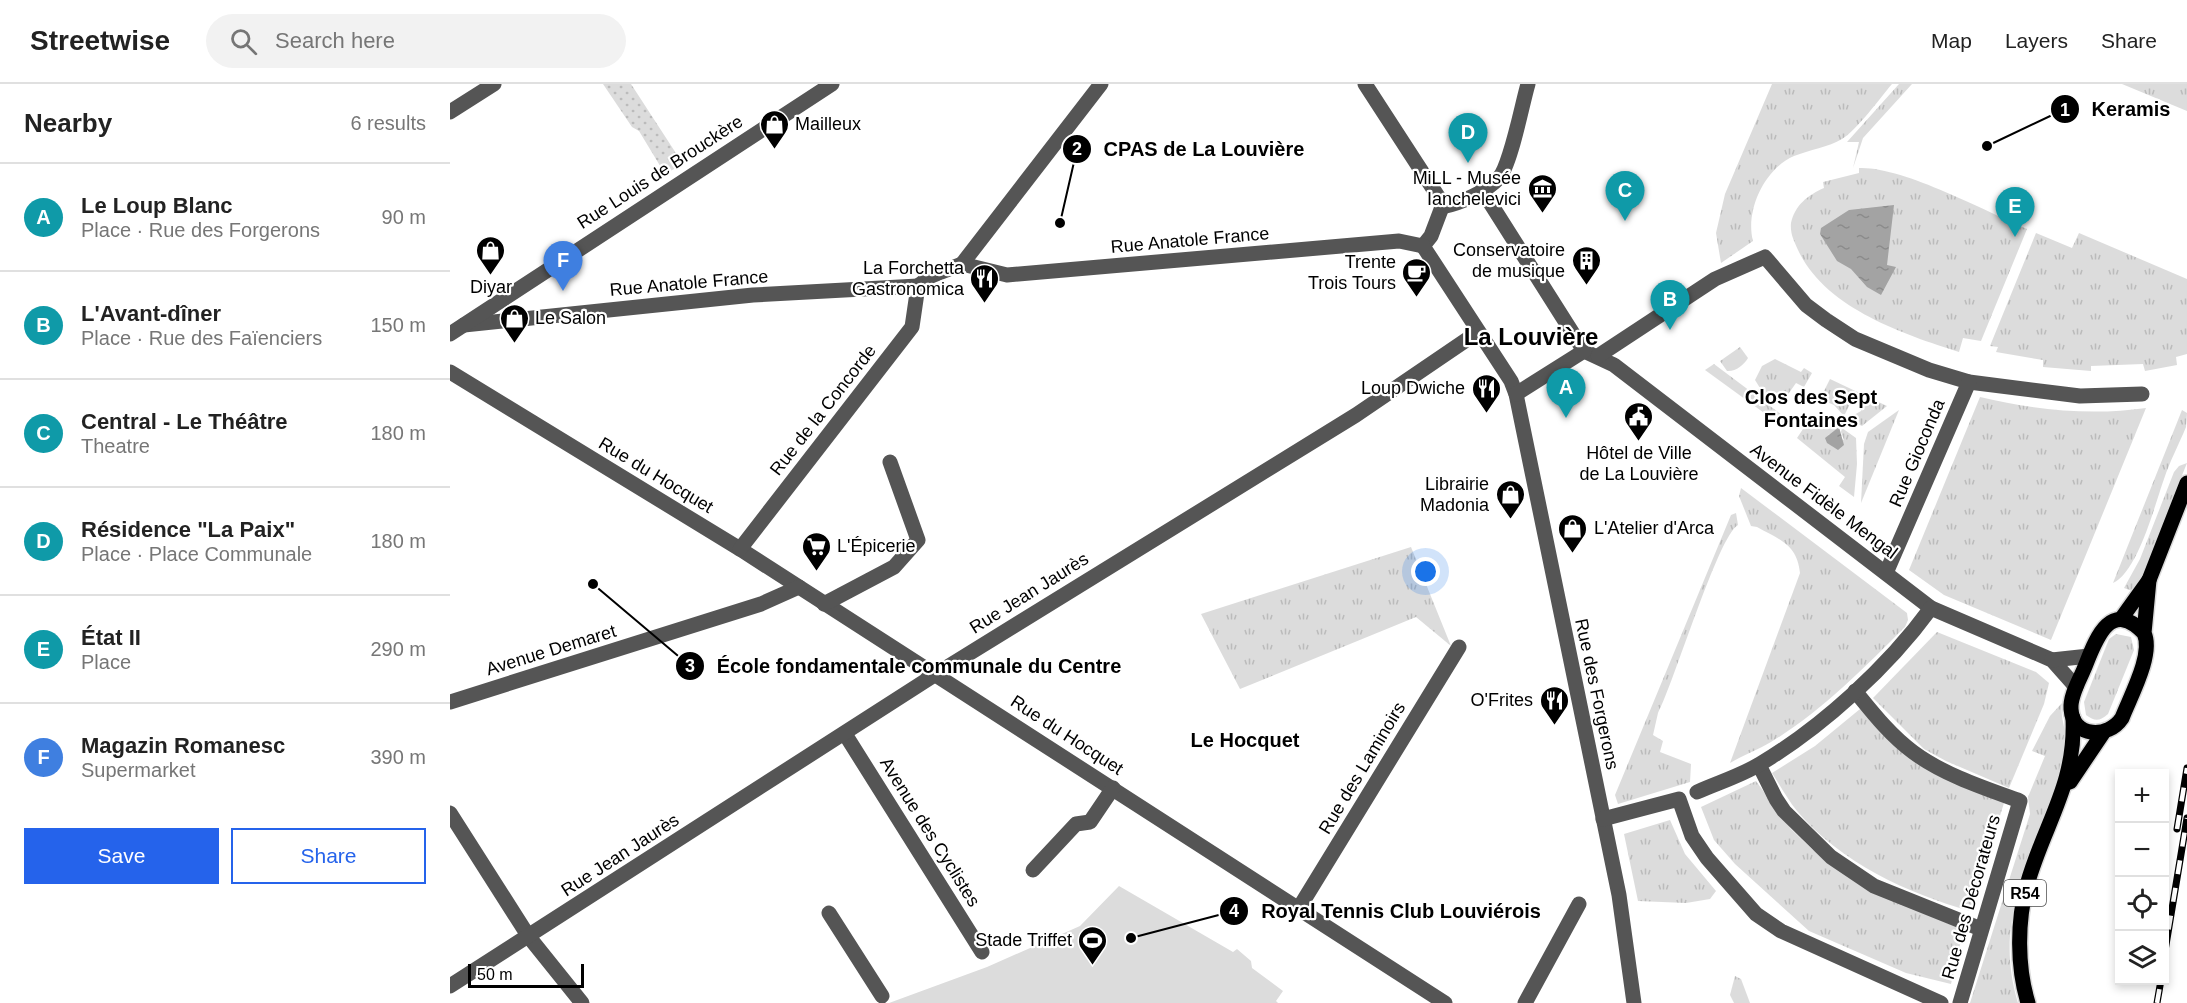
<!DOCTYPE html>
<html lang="en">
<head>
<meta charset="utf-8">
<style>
	body { margin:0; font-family:Helvetica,sans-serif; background:#f2f2f2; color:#222 }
	.controls { position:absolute; right:18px; bottom:18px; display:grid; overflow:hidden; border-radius:0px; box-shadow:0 3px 9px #0003 }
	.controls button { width:54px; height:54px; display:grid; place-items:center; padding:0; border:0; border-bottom:2px solid #e0e0e0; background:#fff; color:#222; font:30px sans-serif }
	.scale { position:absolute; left:18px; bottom:15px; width:116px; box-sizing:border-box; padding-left:6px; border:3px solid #000; border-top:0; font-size:16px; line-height:21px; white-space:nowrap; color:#000; -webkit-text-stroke:4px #fff; paint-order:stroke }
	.you { position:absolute; left:976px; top:488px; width:21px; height:21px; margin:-15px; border:4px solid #fff; border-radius:50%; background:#1a73e8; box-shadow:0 0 0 9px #1a73e833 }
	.badge { display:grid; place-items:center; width:39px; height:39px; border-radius:50%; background:#2563eb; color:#fff; font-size:20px; font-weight:700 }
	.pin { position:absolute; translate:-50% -50px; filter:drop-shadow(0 2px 3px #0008) }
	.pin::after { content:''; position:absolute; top:32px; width:21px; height:18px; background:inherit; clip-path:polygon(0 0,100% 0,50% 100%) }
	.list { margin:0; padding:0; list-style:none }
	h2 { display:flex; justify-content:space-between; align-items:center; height:78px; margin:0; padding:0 24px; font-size:26px }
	h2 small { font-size:20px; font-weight:400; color:#767676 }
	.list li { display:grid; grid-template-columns:39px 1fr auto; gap:18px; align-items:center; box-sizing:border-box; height:108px; padding:0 24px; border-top:2px solid #e0e0e0 }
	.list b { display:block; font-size:22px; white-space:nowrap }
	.list p { margin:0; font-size:20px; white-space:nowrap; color:#767676 }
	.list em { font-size:20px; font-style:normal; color:#767676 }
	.actions { display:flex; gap:12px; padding:18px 24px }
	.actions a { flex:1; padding:14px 0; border:2px solid #2563eb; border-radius:0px; text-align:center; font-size:21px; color:#2563eb }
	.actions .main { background:#2563eb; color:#fff }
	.icon { flex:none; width:33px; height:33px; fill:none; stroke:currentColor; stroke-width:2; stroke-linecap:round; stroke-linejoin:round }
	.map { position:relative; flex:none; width:1737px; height:919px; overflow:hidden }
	header { display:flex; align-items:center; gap:36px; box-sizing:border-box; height:84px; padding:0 30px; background:#fff; border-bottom:2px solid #e0e0e0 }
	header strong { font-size:28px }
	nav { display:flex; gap:33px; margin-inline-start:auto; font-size:21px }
	.search { width:420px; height:54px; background:#f2f2f2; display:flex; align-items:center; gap:15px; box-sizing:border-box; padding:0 21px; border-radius:33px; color:#767676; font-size:22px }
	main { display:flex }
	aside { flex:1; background:#fff }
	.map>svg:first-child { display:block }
	.grass { fill:url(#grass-tufts) }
	.park { fill:url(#park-dots) }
	.pitch { fill:#dcdcdc }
	.water { fill:url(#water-ripples) }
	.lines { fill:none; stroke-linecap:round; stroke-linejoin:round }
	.major-casing { stroke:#dbdbdb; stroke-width:18 }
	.minor { stroke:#555; stroke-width:15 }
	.major { stroke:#000; stroke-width:15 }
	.rail-casing { stroke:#000; stroke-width:7 }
	.rail { stroke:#fff; stroke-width:4.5; stroke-dasharray:14; stroke-linecap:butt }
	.labels { text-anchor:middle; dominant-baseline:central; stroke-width:4.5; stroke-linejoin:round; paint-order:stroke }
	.shield { fill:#fff; stroke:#4c4c4c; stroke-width:1.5 }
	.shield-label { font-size:16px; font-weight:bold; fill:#000 }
	.poi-label { font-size:18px; fill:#000; stroke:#fff; text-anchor:end }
	.street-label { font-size:18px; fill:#000; stroke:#fff }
	.neighbourhood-label { font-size:20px; font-weight:bold; fill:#000; stroke:#fff }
	.district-label { font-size:24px; font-weight:bold; fill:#000; stroke:#fff }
	.leader { fill:none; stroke:#000; stroke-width:2 }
	.callout-dot { fill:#000; stroke:#fff; stroke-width:2 }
	.mark-label { font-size:18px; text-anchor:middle; font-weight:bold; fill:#fff }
	.callout-label { font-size:20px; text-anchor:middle; font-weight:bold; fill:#000; stroke:#fff; stroke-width:4.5; stroke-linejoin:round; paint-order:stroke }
</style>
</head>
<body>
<header>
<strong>Streetwise</strong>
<div class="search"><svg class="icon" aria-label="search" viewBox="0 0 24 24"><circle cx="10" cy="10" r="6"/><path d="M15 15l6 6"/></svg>Search here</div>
<nav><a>Map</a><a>Layers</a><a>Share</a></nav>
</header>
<main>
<aside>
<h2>Nearby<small>6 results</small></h2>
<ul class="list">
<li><span class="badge" style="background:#0f9aa8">A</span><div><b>Le Loup Blanc</b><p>Place · Rue des Forgerons</p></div><em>90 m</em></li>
<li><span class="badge" style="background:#0f9aa8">B</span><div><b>L'Avant-dîner</b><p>Place · Rue des Faïenciers</p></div><em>150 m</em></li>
<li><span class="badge" style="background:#0f9aa8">C</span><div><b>Central - Le Théâtre</b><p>Theatre</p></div><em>180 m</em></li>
<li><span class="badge" style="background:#0f9aa8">D</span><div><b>Résidence &quot;La Paix&quot;</b><p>Place · Place Communale</p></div><em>180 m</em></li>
<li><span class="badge" style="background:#0f9aa8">E</span><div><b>État II</b><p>Place</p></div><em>290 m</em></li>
<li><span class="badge" style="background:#3f7fe0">F</span><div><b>Magazin Romanesc</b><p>Supermarket</p></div><em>390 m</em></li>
</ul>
<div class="actions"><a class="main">Save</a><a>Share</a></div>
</aside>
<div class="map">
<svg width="1737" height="919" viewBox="0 0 1737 919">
	<defs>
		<pattern id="grass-tufts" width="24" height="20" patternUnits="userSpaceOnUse" patternTransform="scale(1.5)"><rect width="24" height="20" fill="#dcdcdc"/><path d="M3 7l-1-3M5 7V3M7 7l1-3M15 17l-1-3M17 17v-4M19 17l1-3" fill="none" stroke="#bbb"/></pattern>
		<pattern id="park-dots" width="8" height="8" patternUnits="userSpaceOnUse" patternTransform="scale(1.5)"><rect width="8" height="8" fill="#dcdcdc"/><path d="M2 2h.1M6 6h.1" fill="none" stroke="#bbb" stroke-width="1.8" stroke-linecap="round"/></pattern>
		<pattern id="water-ripples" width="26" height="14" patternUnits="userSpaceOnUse" patternTransform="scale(1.5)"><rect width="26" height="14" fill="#a3a3a3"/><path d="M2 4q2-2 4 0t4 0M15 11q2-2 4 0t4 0" fill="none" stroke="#8b8b8b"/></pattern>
	</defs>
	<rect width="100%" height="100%" fill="#fff"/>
	<g class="grass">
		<path d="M1322,0H1442C1430,14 1407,46 1392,55C1379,63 1359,66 1344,72C1314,85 1295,127 1303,157L1271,179L1266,149L1275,110Z"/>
		<polygon points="1449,0 1462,0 1413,54 1403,84 1409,58 1397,58"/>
		<polygon points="1672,0 1737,0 1737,27"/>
		<path d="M1409,84C1452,82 1535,127 1577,145L1531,257L1513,254L1509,268C1453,250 1375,224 1348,166C1344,157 1340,150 1341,139C1345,121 1358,111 1374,104L1373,98L1409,89Z"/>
		<polygon points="1586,149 1622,164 1629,149 1737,195 1737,270 1726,273 1727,281 1695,287 1693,280 1641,282 1641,287 1593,283 1593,276 1546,268 1548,263 1540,262"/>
		<path d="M1290,263L1298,274C1294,281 1285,288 1277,287L1270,277Z"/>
		<polygon points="1325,275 1351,288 1354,284 1362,289 1354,303 1346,299 1334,316 1327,311 1321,318 1308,306 1310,304 1305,296 1312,282"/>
		<polygon points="1264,280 1336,334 1332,342 1255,286"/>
		<polygon points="1380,295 1437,322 1412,342 1397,335 1411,327 1411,320 1403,314 1394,332 1384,321 1370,315"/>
		<path d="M1530,313C1585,326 1641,332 1696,324L1601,556L1494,511L1459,486Z"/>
		<polygon points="1449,326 1411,419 1414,360 1418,348"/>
		<path d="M1732,326L1737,329L1736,343C1729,360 1720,377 1714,395C1705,420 1688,488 1663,499Z"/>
		<polygon points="1376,333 1389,342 1384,349 1378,351 1394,356 1391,348 1392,344 1406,354 1407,380 1404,413 1389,402 1395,393 1347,354 1357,339 1372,343"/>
		<polygon points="1737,379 1685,508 1674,504 1690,475 1724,388 1729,382"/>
		<path d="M1291,404L1457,529L1458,536L1455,543C1414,584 1372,627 1321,658C1308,666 1293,671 1280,679L1350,489C1347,460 1330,456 1307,443L1301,442L1289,412Z"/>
		<path d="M1286,429L1288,441C1268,452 1224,599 1208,629L1203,651L1213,657L1210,668L1241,680L1240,698L1168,720L1165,711L1281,431Z"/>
		<polygon points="961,463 1001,562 966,533 790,605 751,530"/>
		<polygon points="1487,548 1586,588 1599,599 1594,620 1559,704 1496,677 1474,665 1423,614"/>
		<path d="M1666,550L1681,553L1684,566L1658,630C1650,637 1645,638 1636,631L1634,618L1659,555Z"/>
		<path d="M1612,619C1609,638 1622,658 1616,677C1593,764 1539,823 1568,919H1520L1580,730L1578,713L1595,672L1582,667L1600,632Z"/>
		<path d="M1410,625L1554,719L1520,827C1457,809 1391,779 1347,727C1338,716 1330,701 1322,689L1365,662Z"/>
		<polygon points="1306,697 1341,745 1363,766 1514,844 1501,900 1456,889 1359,847 1285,780 1264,756 1251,723"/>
		<polygon points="1220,736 1235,770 1266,807 1260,815 1236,819 1188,817 1174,750"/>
		<polygon points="1285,892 1291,895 1300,919 1284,919 1280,911"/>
	</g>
	<polygon class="park" points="153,0 181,0 233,80 215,90 189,47 182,43"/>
	<polygon class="pitch" points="669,802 783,868 787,865 801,877 802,884 833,907 826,917 828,919 439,919 537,883 630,842"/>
	<g class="water">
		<polygon points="1444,121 1437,181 1446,183 1431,211 1417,203 1401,185 1387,177 1370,150 1371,144 1399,126"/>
		<polygon points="1389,343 1394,361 1388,366 1377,359 1375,354"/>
	</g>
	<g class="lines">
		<defs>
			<g id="major">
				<polyline points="1671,535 1699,496 1737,399"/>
				<path d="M1694,549C1659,513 1645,558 1634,585C1629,597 1620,612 1621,625C1623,654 1658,655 1672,634C1680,613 1704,570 1694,549L1699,496"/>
				<polyline points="1620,698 1653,649"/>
				<path d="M1578,919C1567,883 1567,837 1577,801C1594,740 1626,701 1623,634"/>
			</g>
		</defs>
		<use href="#major" class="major-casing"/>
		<g class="minor">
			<polyline points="915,0 991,117 992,123"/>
			<polyline points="0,28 44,0"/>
			<polyline points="1032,106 1134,267"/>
			<polyline points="992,123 981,152 973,162 1061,297 1066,310 1169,811 1184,919"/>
			<path d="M992,123C1011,119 1036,108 1049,94C1061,80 1072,20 1078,0"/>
			<polyline points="512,180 651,0"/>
			<polyline points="468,202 481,192 512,180 557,191 949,157 973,162"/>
			<polyline points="14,241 303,211 468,202"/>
			<polyline points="0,250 382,0"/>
			<polyline points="1134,267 1164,281 1481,524 1602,576 1626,603"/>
			<polyline points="1148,272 1265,195 1315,173 1356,221 1376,236 1405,255 1479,286 1519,298 1630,312 1692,310"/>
			<polyline points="0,288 290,465 995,919"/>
			<polyline points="1066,310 1134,267"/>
			<polyline points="290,465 462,243 468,202"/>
			<polyline points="1436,489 1519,298"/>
			<polyline points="374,520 444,483 468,456 440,378"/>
			<polyline points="1602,576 1639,572"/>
			<path d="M1405,607C1423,629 1440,651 1463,668C1494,691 1534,704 1570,717L1510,919"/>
			<polyline points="0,618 311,520 349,503"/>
			<polyline points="395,650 532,868"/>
			<polyline points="1309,681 1326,715 1334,727 1381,773 1424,802 1531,845"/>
			<path d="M1247,708C1267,699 1290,692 1310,680C1372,643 1438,583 1481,524"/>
			<polyline points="0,729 79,853 132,919"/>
			<polyline points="1153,735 1229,715 1242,752 1257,774 1306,830 1331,847 1491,919"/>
			<polyline points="583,786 626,740 640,738 663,704"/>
			<polyline points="849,824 1009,563"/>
			<polyline points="379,829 432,912"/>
			<polyline points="0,902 486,590 906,331 1028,248"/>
			<polyline points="1075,919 1129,820"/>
		</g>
		<use href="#major" class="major"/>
		<defs>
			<g id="rail">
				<polyline points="1727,745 1737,684"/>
				<polyline points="1714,873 1737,734"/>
				<polyline points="1707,919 1711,896"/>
			</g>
		</defs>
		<use href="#rail" class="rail-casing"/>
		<use href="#rail" class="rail"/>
	</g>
	<defs>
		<symbol id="shop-pin" viewBox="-11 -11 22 30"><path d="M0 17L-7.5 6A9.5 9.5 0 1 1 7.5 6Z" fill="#000" stroke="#fff"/><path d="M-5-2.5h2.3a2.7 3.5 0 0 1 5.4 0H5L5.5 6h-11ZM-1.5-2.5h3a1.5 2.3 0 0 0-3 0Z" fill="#fff"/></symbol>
		<symbol id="museum-pin" viewBox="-11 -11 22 30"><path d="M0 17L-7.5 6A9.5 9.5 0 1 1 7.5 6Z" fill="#000" stroke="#fff"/><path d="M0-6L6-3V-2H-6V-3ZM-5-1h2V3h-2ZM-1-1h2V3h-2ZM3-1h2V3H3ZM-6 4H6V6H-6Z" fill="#fff"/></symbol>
		<symbol id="building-pin" viewBox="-11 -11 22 30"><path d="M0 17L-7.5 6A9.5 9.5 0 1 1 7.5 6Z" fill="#000" stroke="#fff"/><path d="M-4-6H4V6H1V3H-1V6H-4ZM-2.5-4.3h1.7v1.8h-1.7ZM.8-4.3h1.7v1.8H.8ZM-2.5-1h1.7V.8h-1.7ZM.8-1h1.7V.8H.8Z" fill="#fff"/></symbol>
		<symbol id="cafe-pin" viewBox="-11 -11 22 30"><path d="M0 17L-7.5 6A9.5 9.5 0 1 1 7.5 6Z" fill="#000" stroke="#fff"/><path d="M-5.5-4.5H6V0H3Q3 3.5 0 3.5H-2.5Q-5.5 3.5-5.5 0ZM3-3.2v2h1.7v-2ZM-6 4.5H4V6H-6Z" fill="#fff"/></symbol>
		<symbol id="restaurant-pin" viewBox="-11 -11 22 30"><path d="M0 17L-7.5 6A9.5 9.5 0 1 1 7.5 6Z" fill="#000" stroke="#fff"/><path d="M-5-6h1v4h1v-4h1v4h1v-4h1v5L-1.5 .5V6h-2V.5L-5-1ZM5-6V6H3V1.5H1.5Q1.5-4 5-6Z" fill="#fff"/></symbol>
		<symbol id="civic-pin" viewBox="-11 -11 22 30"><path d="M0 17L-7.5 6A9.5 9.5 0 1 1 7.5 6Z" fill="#000" stroke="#fff"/><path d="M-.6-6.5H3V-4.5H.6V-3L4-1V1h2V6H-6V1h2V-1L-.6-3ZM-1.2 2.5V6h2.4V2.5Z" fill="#fff"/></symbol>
		<symbol id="supermarket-pin" viewBox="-11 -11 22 30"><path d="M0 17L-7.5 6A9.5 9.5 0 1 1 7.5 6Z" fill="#000" stroke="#fff"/><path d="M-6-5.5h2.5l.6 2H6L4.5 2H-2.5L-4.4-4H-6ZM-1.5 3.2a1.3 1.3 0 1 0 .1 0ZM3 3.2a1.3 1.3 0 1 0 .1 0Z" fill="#fff"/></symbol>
		<symbol id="stadium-pin" viewBox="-11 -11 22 30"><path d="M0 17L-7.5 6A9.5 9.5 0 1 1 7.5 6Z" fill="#000" stroke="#fff"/><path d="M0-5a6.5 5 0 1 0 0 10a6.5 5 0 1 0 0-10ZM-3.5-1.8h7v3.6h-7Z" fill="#fff"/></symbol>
	</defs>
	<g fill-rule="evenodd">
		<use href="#shop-pin" x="308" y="24" width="33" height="45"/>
		<use href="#museum-pin" x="1076" y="88" width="33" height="45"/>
		<use href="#shop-pin" x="24" y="150" width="33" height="45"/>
		<use href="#building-pin" x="1120" y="160" width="33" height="45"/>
		<use href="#cafe-pin" x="950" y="172" width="33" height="45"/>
		<use href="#restaurant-pin" x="518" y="178" width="33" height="45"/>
		<use href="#shop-pin" x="48" y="218" width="33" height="45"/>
		<use href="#restaurant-pin" x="1020" y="288" width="33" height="45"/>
		<use href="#civic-pin" x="1172" y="316" width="33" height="45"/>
		<use href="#shop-pin" x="1044" y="394" width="33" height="45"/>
		<use href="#shop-pin" x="1106" y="428" width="33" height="45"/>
		<use href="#supermarket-pin" x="350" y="446" width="33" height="45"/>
		<use href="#restaurant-pin" x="1088" y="600" width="33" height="45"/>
		<use href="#stadium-pin" x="626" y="840" width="33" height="45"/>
	</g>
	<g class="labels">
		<rect class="shield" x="1554" y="796" width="42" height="26" rx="4.5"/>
		<g class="shield-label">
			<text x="1575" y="809">R54</text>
		</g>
		<g class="poi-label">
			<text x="345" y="40" text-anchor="start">Mailleux</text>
			<text x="1071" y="94">MiLL - Musée<tspan x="1071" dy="21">Ianchelevici</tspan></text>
			<text x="1115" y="166">Conservatoire<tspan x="1115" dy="21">de musique</tspan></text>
			<text x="946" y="178">Trente<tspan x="946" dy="21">Trois Tours</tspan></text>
			<text x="514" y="184">La Forchetta<tspan x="514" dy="21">Gastronomica</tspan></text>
			<text x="41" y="203" text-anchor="middle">Diyar</text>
			<text x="85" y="234" text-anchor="start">Le Salon</text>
			<text x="1015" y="304">Loup Dwiche</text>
			<text x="1189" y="369" text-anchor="middle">Hôtel de Ville<tspan x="1189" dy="21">de La Louvière</tspan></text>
			<text x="1039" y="400">Librairie<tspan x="1039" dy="21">Madonia</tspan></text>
			<text x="1144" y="444" text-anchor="start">L'Atelier d'Arca</text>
			<text x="387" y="462" text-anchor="start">L'Épicerie</text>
			<text x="1083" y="616">O'Frites</text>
			<text x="622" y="856">Stade Triffet</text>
		</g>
		<g class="street-label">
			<text transform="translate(210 88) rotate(-33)">Rue Louis de Brouckère</text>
			<text transform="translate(740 156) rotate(-5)">Rue Anatole France</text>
			<text transform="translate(239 199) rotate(-5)">Rue Anatole France</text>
			<text transform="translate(373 326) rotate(-52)">Rue de la Concorde</text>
			<text transform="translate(1467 369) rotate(-67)">Rue Gioconda</text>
			<text transform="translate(206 391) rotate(31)">Rue du Hocquet</text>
			<text transform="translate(1374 417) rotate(37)">Avenue Fidèle Mengal</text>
			<text transform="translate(579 509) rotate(-32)">Rue Jean Jaurès</text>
			<text transform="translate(101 566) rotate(-17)">Avenue Demaret</text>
			<text transform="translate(1147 610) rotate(78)">Rue des Forgerons</text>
			<text transform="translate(617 651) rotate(33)">Rue du Hocquet</text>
			<text transform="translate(912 684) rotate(-59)">Rue des Laminoirs</text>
			<text transform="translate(480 748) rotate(58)">Avenue des Cyclistes</text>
			<text transform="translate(170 771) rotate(-33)">Rue Jean Jaurès</text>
			<text transform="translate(1521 813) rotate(-74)">Rue des Décorateurs</text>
		</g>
		<g class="neighbourhood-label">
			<text x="1361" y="313">Clos des Sept<tspan x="1361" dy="23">Fontaines</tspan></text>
			<text x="795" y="656">Le Hocquet</text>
		</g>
		<g class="district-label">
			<text x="1081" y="252">La Louvière</text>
		</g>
	</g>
	<path class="leader" d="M1537 62L1615 25M610 139L627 65M143 500L240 582M681 854L784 827"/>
	<g class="callout-dot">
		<circle cx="1537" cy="62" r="6"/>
		<circle cx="610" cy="139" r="6"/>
		<circle cx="143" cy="500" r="6"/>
		<circle cx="681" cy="854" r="6"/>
		<circle cx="1615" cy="25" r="15"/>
		<circle cx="627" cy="65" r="15"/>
		<circle cx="240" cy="582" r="15"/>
		<circle cx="784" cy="827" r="15"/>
	</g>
	<g class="mark-label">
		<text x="1615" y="32">1</text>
		<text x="627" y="71">2</text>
		<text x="240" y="588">3</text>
		<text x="784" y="833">4</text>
	</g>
	<g class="callout-label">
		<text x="1681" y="32">Keramis</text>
		<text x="754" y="72">CPAS de La Louvière</text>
		<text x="469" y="589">École fondamentale communale du Centre</text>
		<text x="951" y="834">Royal Tennis Club Louviérois</text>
	</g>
</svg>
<div class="controls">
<button>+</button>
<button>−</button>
<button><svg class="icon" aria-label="locate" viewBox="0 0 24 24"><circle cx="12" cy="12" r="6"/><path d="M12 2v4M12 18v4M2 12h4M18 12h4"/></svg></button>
<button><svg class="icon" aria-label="layers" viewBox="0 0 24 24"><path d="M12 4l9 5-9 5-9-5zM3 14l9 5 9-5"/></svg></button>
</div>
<div class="scale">50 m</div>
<div class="you"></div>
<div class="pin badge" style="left:1116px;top:334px;background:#0f9aa8">A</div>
<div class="pin badge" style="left:1220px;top:246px;background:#0f9aa8">B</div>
<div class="pin badge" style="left:1175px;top:137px;background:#0f9aa8">C</div>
<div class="pin badge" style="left:1018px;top:79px;background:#0f9aa8">D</div>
<div class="pin badge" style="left:1565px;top:153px;background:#0f9aa8">E</div>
<div class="pin badge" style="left:113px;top:207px;background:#3f7fe0">F</div>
</div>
</main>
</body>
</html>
